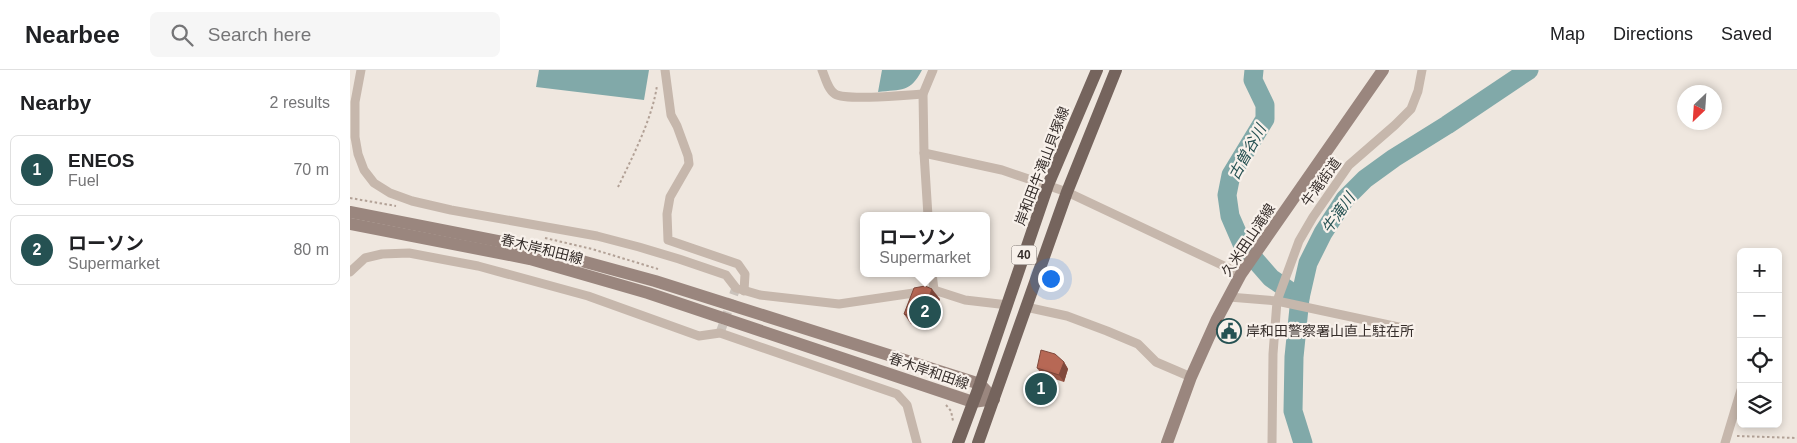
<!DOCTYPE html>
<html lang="en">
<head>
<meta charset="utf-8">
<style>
	body { margin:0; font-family:Arial,"Noto Sans JP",sans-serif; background:#f6f6f6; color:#202124 }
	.controls { position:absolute; right:15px; bottom:15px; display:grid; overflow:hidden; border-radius:8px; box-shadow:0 2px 8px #0003 }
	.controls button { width:45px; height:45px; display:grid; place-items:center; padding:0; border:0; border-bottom:1px solid #e0e0e0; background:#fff; color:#202124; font:25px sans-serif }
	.compass { position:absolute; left:1327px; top:15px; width:45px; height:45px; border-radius:50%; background:#fff; box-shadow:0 2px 8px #0003; rotate:205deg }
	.you { position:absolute; left:700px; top:208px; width:18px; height:18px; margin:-12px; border:4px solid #fff; border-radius:50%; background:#1a73e8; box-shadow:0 0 0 8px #1a73e833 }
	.badge { display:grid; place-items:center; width:32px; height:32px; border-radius:50%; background:#255152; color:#fff; font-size:16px; font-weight:700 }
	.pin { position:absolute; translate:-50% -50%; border:2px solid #fff; box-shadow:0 1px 5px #0006 }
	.popup { position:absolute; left:510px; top:142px; width:130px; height:65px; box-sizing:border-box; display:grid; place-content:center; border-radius:8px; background:#fff; filter:drop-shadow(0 1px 4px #0005); font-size:16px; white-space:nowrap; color:#757577 }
	.popup b { font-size:19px; color:#202124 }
	.popup::after { content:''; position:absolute; left:50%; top:100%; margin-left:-10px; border:10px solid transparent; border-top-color:#fff }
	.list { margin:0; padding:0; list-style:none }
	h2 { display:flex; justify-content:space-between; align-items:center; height:65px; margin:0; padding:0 20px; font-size:21px }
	h2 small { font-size:16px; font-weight:400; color:#757577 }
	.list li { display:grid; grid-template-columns:32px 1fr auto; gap:15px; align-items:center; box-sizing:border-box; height:70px; margin:0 10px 10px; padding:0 10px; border:1px solid #e0e0e0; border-radius:8px }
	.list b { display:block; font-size:19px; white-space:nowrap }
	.list p { margin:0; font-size:16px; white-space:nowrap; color:#757577 }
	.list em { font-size:16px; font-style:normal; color:#757577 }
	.icon { flex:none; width:28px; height:28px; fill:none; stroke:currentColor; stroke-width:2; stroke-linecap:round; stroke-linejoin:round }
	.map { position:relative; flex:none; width:1447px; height:373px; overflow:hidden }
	header { display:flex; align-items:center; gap:30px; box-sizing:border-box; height:70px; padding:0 25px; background:#fff; border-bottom:1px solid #e0e0e0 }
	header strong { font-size:24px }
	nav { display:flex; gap:28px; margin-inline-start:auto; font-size:18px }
	.search { width:350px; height:45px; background:#f6f6f6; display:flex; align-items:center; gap:12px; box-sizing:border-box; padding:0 18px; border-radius:8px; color:#757577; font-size:19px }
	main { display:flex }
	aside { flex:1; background:#fff }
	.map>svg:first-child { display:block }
	.water { fill:#81a9a9 }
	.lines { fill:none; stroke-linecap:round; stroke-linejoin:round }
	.river { stroke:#81a9a9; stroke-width:19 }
	.street-tunnel { stroke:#cac2bb; stroke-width:9; stroke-dasharray:9 4.5; stroke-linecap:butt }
	.path { stroke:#b2a196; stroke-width:2; stroke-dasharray:2.5 2.5; stroke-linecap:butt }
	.street { stroke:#c6b7ac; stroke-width:9 }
	.secondary { stroke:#9a867e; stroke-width:12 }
	.primary { stroke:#75645d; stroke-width:12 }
	.wall { fill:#9d5949 }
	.shaded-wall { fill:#80493c }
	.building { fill:#b76855; stroke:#80493c }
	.labels { text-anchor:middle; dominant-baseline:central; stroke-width:4.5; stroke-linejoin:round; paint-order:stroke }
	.shield { fill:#f8f1eb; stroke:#706864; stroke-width:1 }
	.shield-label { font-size:12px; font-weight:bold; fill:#352d2a }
	.street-label { font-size:14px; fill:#352d2a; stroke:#f8f1eb }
	.poi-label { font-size:14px; fill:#352d2a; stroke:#f8f1eb; text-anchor:start }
	.water-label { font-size:15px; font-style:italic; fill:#255152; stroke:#f8f1eb }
</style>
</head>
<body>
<header>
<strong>Nearbee</strong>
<div class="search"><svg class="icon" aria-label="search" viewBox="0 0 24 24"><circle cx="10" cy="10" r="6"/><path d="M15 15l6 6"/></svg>Search here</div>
<nav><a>Map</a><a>Directions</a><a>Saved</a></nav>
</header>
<main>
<aside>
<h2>Nearby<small>2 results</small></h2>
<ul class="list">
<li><span class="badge">1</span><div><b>ENEOS</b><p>Fuel</p></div><em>70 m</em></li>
<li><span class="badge">2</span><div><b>ローソン</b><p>Supermarket</p></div><em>80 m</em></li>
</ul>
</aside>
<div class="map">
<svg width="1447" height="373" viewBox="0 0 1447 373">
	<rect width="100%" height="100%" fill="#efe7df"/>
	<g class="water">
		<polygon points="189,0 299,0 294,30 186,17"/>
		<path d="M532,0H572C560,23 552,19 528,22Z"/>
	</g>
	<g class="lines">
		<g class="river">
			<polyline points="904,0 903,10 915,35 915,49 881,105 877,125 880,146 893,176 921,208 950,228"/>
			<polyline points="953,373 943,341 944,287 950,228 958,193 973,163 995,129 1015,109 1044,88 1097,55 1179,0"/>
		</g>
		<polyline class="street-tunnel" points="370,263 386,218"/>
		<g class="path">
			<path d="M268,117C282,88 303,47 307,15"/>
			<polyline points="0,128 46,136"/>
			<polyline points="195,168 242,179 308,199"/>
			<polyline points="596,335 601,341 603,351"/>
			<polyline points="1387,366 1447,368"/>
		</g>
		<g class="street">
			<polyline points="11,0 5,32 5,67 8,84 14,100 24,113 40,123 62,131 101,140 247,166 289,177 329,189 376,205 386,218 410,225 489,234 584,220 615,230 658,235"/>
			<polyline points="315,0 321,45 327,56 338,86 339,94 320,127 317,144 318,170 388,194 395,204 394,221"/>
			<path d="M472,0C475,7 478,20 485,24C497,31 557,25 573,24"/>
			<polyline points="574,83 652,100 717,122 891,204"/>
			<polyline points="578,146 574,83 573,24 583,0"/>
			<polyline points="0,202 15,188 32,184 59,183 128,196 238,226 349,266 370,263 547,324 557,335 567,373"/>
			<polyline points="582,203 584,220"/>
			<polyline points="879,227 927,231 923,284 922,373"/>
			<polyline points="676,237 717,246 757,261 788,274 806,292 841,307"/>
			<polyline points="1053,258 927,231 949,171 963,147 999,95 1045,55 1061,39 1068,21 1072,0"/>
			<polyline points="1375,373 1391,320"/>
		</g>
		<g class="secondary">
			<polyline points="0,142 184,178 305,211 630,314 644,329"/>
			<polyline points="0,154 180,189 298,223 623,332 644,329"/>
			<polyline points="817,373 841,307 867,249 891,204 1033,0"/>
		</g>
		<g class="primary">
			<polyline points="608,373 630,314 698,115 747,0"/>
			<polyline points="628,373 717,122 766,0"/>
		</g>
	</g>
	<g class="wall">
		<polygon points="590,229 577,260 561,254 554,244"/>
		<polygon points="866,260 887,262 882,273 871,267"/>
		<polygon points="714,292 718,299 714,312 692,305 687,298"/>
	</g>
	<g class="shaded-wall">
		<polygon points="582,219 590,229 577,260 570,250"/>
		<polygon points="882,255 887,262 882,273 878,266"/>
		<polygon points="714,292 718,299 714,312 709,305"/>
	</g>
	<g class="building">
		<polygon points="575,216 582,219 570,250 554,244 564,218"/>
		<polygon points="871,250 882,255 878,266 866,260"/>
		<polygon points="691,280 705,284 714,292 709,305 687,298"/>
	</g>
	<defs>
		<symbol id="civic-ring" viewBox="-11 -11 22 22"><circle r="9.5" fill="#f8f1eb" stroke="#255152" stroke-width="1.5"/><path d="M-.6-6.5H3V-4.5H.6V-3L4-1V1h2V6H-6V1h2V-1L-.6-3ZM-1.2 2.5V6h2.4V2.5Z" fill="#255152"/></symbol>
	</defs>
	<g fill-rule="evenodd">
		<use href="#civic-ring" x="865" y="247" width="28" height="28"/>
	</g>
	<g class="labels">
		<rect class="shield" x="661.5" y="175.5" width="25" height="19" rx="4"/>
		<g class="shield-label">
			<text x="674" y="185">40</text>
		</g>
		<g class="street-label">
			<text transform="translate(692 96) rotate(-69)">岸和田牛滝山貝塚線</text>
			<text transform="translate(971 112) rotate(-54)">牛滝街道</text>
			<text transform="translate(898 170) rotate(-56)">久米田山滝線</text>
			<text transform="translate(192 179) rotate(14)">春木岸和田線</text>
			<text transform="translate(579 301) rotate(19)">春木岸和田線</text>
		</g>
		<g class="poi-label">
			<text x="896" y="261">岸和田警察署山直上駐在所</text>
		</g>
		<g class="water-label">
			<text transform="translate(897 82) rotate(-61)">古曽谷川</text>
			<text transform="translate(988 143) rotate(-55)">牛滝川</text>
		</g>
	</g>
</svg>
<div class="controls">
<button>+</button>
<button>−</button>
<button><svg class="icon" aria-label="locate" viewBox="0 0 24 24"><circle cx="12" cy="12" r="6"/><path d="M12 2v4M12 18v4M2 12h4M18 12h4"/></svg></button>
<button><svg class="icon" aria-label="layers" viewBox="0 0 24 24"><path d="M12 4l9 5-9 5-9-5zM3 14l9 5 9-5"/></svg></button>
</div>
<svg class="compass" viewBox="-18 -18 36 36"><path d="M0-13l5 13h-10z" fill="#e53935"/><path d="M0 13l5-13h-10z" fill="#757577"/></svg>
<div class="you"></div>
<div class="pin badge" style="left:691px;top:319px">1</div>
<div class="pin badge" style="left:575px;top:242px">2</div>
<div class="popup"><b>ローソン</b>Supermarket</div>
</div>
</main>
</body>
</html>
